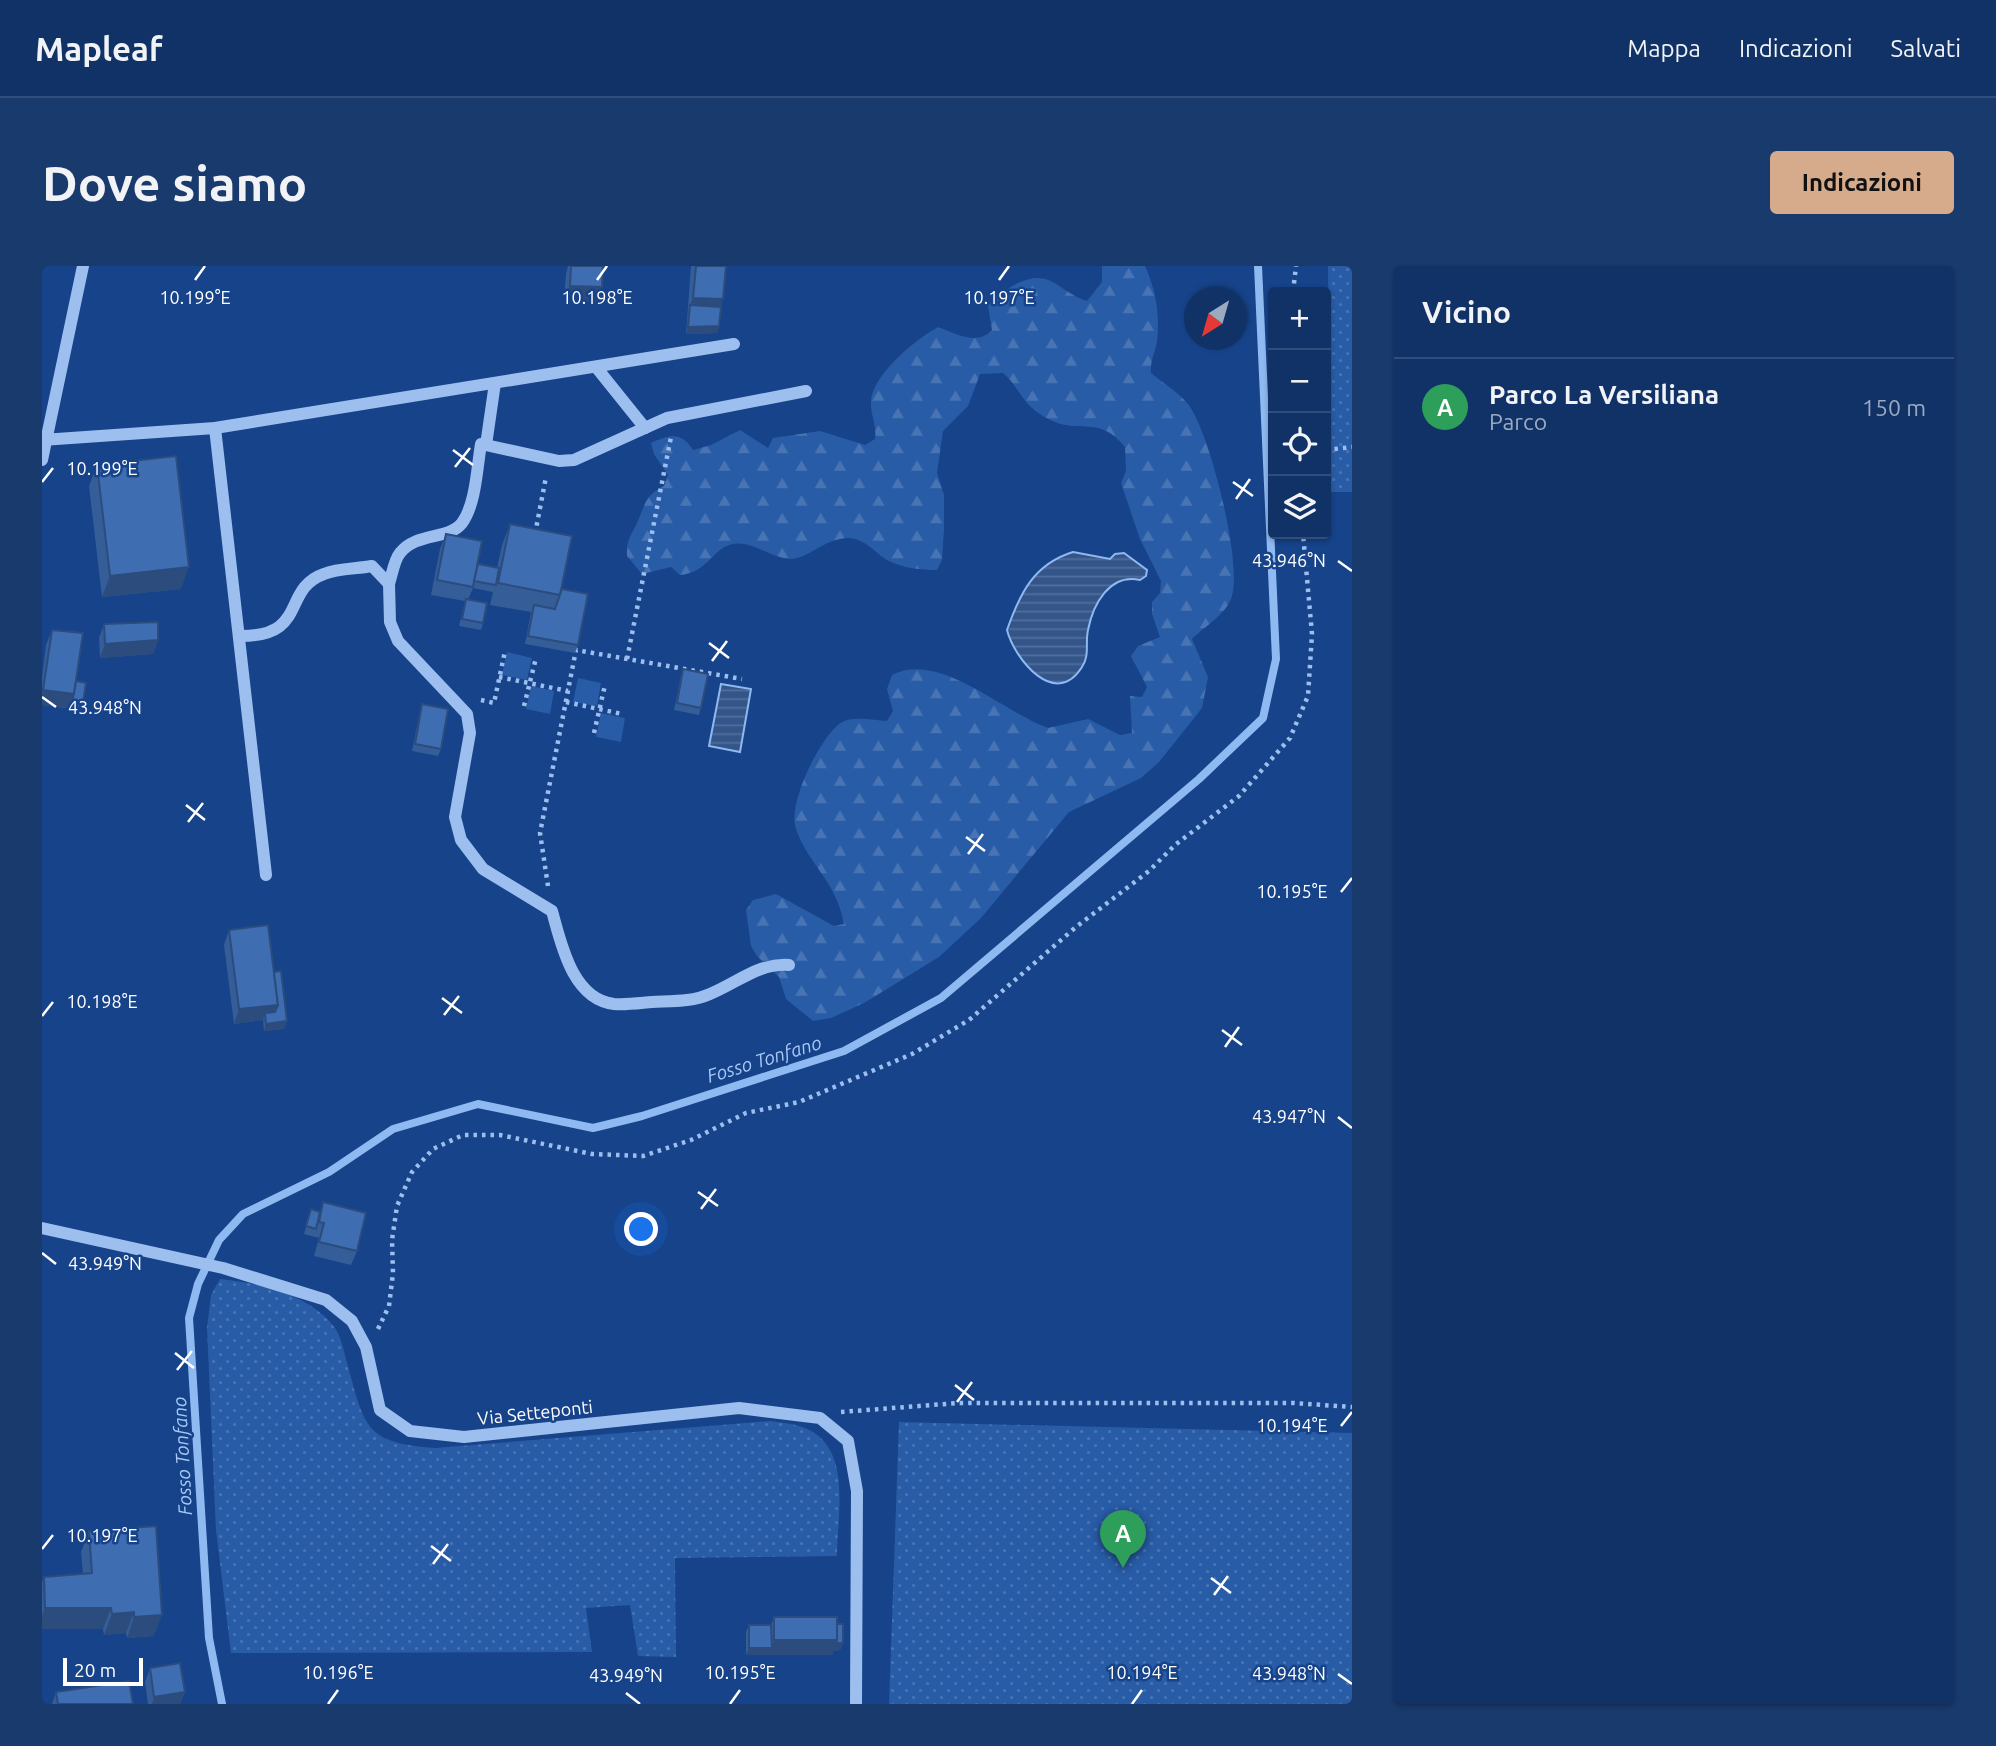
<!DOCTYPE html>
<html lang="it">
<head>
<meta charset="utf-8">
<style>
	body { margin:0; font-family:Ubuntu,sans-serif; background:#193a6d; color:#f1f3f6 }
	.controls { position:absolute; right:21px; top:21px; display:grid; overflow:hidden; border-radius:7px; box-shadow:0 2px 5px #0004 }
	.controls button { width:63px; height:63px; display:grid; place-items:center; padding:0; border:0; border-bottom:2px solid #304d7b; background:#103267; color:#f1f3f6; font:35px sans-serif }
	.compass { position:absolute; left:1142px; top:21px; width:63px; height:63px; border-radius:50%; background:#103267; box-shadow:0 2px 5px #0004; rotate:217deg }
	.scale { position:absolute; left:21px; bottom:18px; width:80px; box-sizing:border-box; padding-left:7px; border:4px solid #fff; border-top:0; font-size:19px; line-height:24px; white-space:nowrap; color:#fff; -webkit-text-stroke:5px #164389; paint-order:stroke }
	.you { position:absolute; left:600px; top:964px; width:24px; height:24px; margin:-18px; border:5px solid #fff; border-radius:50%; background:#1a73e8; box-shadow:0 0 0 10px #1a73e833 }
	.badge { display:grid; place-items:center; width:46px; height:46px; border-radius:50%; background:#d6ab8b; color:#fff; font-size:23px; font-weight:700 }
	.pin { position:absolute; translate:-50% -58px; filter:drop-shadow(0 2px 4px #0008) }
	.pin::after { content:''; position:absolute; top:37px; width:24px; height:21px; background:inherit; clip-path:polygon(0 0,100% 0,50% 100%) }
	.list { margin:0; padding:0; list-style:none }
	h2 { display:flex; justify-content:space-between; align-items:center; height:91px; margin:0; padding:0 28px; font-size:30px }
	h2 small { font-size:23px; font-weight:400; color:#9caac0 }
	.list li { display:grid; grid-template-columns:46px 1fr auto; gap:21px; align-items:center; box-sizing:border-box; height:98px; padding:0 28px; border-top:2px solid #304d7b }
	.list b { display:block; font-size:26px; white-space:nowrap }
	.list p { margin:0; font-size:23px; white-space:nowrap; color:#9caac0 }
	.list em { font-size:23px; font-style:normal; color:#9caac0 }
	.icon { flex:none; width:38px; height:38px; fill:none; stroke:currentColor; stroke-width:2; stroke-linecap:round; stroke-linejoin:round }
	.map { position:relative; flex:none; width:1310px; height:1438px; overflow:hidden; border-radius:7px }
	header { display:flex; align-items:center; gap:42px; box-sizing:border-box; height:98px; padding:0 35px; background:#103267; border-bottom:2px solid #304d7b }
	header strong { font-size:33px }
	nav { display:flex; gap:38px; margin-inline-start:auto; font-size:24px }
	.intro { display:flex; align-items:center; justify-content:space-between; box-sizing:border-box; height:168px; padding:0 42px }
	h1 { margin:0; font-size:49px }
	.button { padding:18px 32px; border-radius:7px; background:#d6ab8b; color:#111; font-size:24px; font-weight:700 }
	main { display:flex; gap:42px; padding:0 42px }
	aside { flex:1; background:#103267; border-radius:7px; box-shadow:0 2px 5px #0004 }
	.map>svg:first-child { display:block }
	.grass { fill:url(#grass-dots) }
	.forest { fill:url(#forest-firs) }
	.garden { fill:#285ca7 }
	.water { fill:url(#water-rules); stroke:#8fb9f1; stroke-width:2 }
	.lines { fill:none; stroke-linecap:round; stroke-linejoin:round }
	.stream { stroke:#8fb9f1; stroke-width:8 }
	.path { stroke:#9dbfef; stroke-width:4.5; stroke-dasharray:3.5 5; stroke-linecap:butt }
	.minor { stroke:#9dbfef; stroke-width:12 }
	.wall { fill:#355e99 }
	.shaded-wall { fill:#2b4c7d }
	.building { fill:#3e6db2; stroke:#2b4c7d; stroke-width:2 }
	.ticks { fill:none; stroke:#fff; stroke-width:2.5 }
	.labels { text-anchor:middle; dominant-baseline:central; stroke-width:5; stroke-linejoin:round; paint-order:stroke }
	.street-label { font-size:18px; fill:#fff; stroke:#164389 }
	.water-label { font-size:19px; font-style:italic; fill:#a8c9f6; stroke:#164389 }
	.ticks-label { font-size:18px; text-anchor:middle; fill:#fff; stroke:#164389; stroke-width:5; stroke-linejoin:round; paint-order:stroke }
</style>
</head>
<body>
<header>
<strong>Mapleaf</strong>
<nav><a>Mappa</a><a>Indicazioni</a><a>Salvati</a></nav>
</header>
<div class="intro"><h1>Dove siamo</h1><a class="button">Indicazioni</a></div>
<main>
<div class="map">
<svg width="1310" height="1438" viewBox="0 0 1310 1438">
	<defs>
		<pattern id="grass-dots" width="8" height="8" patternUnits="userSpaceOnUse" patternTransform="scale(1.75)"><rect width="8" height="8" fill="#285ca7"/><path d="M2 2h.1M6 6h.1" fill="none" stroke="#4874b4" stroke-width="1.8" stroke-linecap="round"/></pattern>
		<pattern id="forest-firs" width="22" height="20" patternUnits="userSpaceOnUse" patternTransform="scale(1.75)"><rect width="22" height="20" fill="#285ca7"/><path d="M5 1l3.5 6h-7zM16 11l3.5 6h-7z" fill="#4874b4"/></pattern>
		<pattern id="water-rules" width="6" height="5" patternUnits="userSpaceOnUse" patternTransform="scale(1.75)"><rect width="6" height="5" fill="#335589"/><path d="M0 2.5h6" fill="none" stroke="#526e9b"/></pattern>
	</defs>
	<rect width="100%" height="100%" fill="#164389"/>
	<g class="grass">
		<polygon points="1286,0 1310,0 1310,226 1289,226"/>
		<path d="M178,1013C216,1017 268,1028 293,1062C300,1073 302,1086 305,1097C323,1161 322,1177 393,1182L728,1155C743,1157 758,1158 771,1166C809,1189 795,1253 795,1290L633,1292L634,1391L596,1390L588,1339L544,1342L550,1386L189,1387L174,1264L165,1062L169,1029Z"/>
		<polygon points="857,1156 1310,1167 1310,1438 847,1438"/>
	</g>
	<path class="forest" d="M1060,0H1103C1114,24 1118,49 1115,75C1113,87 1108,95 1109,107C1121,117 1136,126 1146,138C1168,167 1200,295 1190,330C1185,348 1163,360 1150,373L1166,411L1160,442L1117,496L1099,512L1027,546L939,652L897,691L822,737L789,752L771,755L744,733L737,711L715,690L709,680L704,644L711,634L734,628L792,660L802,658C794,614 767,600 754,563C745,538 777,474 797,458C809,449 831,454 845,455L851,445L845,423L850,409C897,384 964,448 1006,462L1046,453L1078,469L1090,467L1088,430L1100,431L1105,421L1089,390L1096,380L1118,371L1110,348V336L1118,327L1119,315L1098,273L1079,217L1084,205L1083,181C1057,148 1036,169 1006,153C978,138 980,124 961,107L938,108L926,140L901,165L895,207L902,229V263L900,294L895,304C879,304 861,302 847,295C832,287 824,272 805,272C783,273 766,292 750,293C729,293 708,272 687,279C671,284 664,307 638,309L629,301L600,308L585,290C584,276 588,271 594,259C603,241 602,229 622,220L626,209L612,188L609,177C627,169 639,165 651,184L669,179L698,164L726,182L731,172L778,165L823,179L833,173C835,159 828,148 829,135C831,108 873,74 896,61C915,68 935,80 950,64L946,40C954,29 961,26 972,19C1009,0 1013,24 1045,35L1060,16Z"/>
	<g class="garden">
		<polygon points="465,386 490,392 485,414 460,409"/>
		<polygon points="536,412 559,417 555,440 531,436"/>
		<polygon points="489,420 512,425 508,448 484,443"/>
		<polygon points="559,447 583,452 579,476 554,471"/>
	</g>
	<g class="water">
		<path d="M1031,286L1068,293L1073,288L1082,287L1105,304L1104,310L1098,314C1068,307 1051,338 1046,364C1043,377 1048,389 1040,401C1013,444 972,392 965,364C978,327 992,298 1031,286Z"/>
		<polygon points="679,418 709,423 698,486 667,480"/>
	</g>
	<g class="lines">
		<polyline class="stream" points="180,1438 167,1372 147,1052 156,1018 177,974 201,948 287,906 351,863 436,838 551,862 600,850 802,785 899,732 1157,513 1221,452 1234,393 1216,0"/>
		<g class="path">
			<polyline points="1251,26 1254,0"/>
			<polyline points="1284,184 1310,181"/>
			<polyline points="493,268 504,211"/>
			<polyline points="585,393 629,171"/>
			<polyline points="457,411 526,425"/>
			<polyline points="439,434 452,437 463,385"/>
			<polyline points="524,436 580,448"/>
			<polyline points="482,440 494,392"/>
			<polyline points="552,467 563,419"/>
			<polyline points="506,620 498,567 534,384 700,413"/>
			<polyline points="336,1063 347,1040 351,1007 350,974 355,940 370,906 391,883 421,869 458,869 550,888 601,890 649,874 704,847 757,836 870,788 927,754 1034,661 1107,605 1133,579 1197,530 1248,472 1266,430 1270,368 1261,268"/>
			<polyline points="799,1146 916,1137 1252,1137 1310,1141"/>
		</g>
		<g class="minor">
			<polyline points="554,101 603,162"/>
			<polyline points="173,162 224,609"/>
			<polyline points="0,174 173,162 692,78"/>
			<polyline points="444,179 453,117"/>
			<polyline points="0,194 41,0"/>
			<path d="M347,318C350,309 352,294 358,287C374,266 407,274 420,257C434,238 435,201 439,178L517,195L532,194L625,152L764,125"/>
			<path d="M197,370C267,371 239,323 282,308C296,302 315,303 330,300L347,318L348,356L356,375L425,448L428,467L413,551L419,574L441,603L510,645C519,677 530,733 572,738C584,739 598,737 610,736C630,735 650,736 668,728C697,716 716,697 747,699"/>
			<polyline points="0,962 181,1002 284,1034 310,1055 324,1081 338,1144 368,1165 422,1171 697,1142 778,1152 806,1175 815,1225 814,1438"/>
		</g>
	</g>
	<g class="wall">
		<polygon points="526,0 561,0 560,21 555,36 522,34 524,8"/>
		<polygon points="649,0 684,0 677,60 675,67 644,68"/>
		<polygon points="55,199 139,323 60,331 47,220"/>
		<polygon points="468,258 520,323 536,379 533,387 483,378 489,346 448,339 451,326 431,322 426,334 441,357 439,364 417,360 423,335 389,329 398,283 404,268 436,298 455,302 460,279"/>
		<polygon points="62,358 116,374 111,388 58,392 57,372"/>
		<polygon points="10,364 34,415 41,437 38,444 0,439 0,411 4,379"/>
		<polygon points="641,403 659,442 657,449 632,444 639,410"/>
		<polygon points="380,438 399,483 396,490 370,485 378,445"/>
		<polygon points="187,664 232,706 245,755 242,763 222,765 221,754 192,758 182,679"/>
		<polygon points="281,936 315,985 309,999 272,990 277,972 262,968 269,943 278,946"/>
		<polygon points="47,1265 112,1370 85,1372 84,1367 62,1369 61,1363 0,1363 0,1316 2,1311 41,1308 39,1286"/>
		<polygon points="732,1351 795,1358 801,1377 798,1384 791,1385 790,1389 704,1389 704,1366 707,1359 729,1359"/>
		<polygon points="108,1402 143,1426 138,1438 106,1438 103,1416"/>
		<polygon points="14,1426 91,1438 10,1438"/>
	</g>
	<g class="shaded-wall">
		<polygon points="528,20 560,21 555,36 522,34"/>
		<polygon points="651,32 681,33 676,48 648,39"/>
		<polygon points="677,60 675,67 644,68 646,61"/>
		<polygon points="147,301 139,323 60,331 68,310"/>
		<polygon points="116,374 111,388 58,392 63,378"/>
		<polygon points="1,424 32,428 27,442 0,439 0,428"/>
		<polygon points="236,739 230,753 223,747 221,754 192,758 197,743"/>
		<polygon points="245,755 242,763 222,765 224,758"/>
		<polygon points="3,1342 69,1342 61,1363 0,1363 0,1350"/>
		<polygon points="92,1346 84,1367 62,1369 70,1348"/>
		<polygon points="120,1349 112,1370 85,1372 92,1351"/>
		<polygon points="732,1374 795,1374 801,1377 798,1384 791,1385 790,1389 704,1389 707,1382 730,1382"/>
		<polygon points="143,1426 138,1438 110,1438 112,1431"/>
	</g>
	<g class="building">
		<polygon points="529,0 561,0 560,21 528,20"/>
		<polygon points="654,0 684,0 681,33 651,32"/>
		<polygon points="648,39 679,41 677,60 646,61"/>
		<polygon points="134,190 147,301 68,310 55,199"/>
		<polygon points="468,258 530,270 518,329 456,317"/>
		<polygon points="404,268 440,275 431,321 395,314"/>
		<polygon points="436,298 457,302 454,319 432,315"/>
		<polygon points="520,323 546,328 536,379 486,370 492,339 513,343"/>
		<polygon points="424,333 445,337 441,357 420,353"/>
		<polygon points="116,356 116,374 63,378 62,358"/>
		<polygon points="10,364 41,367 32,428 1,424"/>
		<polygon points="641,403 666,408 659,442 635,437"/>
		<polygon points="34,415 44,417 41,437 30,435 32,428"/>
		<polygon points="380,438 406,443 399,483 373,478"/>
		<polygon points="226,659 236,739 197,743 187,664"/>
		<polygon points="239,705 245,755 224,758 223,747 233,746 236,739 232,706"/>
		<polygon points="281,936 324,947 315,985 277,976 282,957 277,956"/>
		<polygon points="269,943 278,946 274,963 264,960"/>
		<polygon points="114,1260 120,1349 92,1351 92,1346 70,1348 69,1342 3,1342 2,1311 50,1307 47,1265"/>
		<rect x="732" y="1351" width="63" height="23"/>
		<polygon points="795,1358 801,1358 801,1377 794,1377 795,1374"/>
		<polygon points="707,1359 729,1359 730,1382 707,1382"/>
		<polygon points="138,1397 143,1426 112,1431 108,1402"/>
		<polygon points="87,1415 91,1438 16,1438 14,1426"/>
	</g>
	<path class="ticks" d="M153,14L163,0M555,14L565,0M957,14L967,0M411,184L431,199M413,201L428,182M0,216L11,202M1191,216L1211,230M1194,233L1208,213M1296,295L1310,305M667,377L687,392M670,395L685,375M0,431L14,441M144,539L163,554M146,556L161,537M924,571L943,585M926,588L941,568M1299,626L1310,612M400,732L420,747M402,749L417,730M0,750L11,736M1180,764L1200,779M1183,781L1197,761M1296,851L1310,862M656,926L676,940M659,943L674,923M0,987L14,998M133,1087L152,1102M135,1104L150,1085M913,1119L932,1134M915,1136L930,1116M1299,1160L1310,1146M389,1280L409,1295M0,1283L11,1269M391,1298L406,1278M1169,1312L1189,1327M1172,1329L1186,1310M1296,1408L1310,1418M584,1427L598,1438M286,1438L296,1424M688,1438L698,1424M1090,1438L1100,1424"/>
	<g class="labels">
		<g class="street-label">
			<text transform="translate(493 1146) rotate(-6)">Via Setteponti</text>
		</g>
		<g class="water-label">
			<text transform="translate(722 793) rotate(-17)">Fosso Tonfano</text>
			<text transform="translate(140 1190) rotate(-93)">Fosso Tonfano</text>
		</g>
	</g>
	<g class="ticks-label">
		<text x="153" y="38">10.199°E</text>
		<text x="555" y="38">10.198°E</text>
		<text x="957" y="38">10.197°E</text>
		<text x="60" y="209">10.199°E</text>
		<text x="1247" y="301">43.946°N</text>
		<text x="63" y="448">43.948°N</text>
		<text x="1250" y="632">10.195°E</text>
		<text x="60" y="742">10.198°E</text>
		<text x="1247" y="857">43.947°N</text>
		<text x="63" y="1004">43.949°N</text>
		<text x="1250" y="1166">10.194°E</text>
		<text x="60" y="1276">10.197°E</text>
		<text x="296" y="1413">10.196°E</text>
		<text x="698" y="1413">10.195°E</text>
		<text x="1100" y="1413">10.194°E</text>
		<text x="1247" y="1414">43.948°N</text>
		<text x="584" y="1416">43.949°N</text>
	</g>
</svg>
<div class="controls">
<button>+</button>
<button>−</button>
<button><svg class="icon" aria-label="locate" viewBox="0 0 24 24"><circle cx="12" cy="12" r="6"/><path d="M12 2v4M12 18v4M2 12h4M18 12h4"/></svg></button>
<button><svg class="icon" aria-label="layers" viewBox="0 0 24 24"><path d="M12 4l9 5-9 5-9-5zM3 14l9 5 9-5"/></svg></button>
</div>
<svg class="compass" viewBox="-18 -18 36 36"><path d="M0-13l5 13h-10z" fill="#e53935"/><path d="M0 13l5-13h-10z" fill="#9caac0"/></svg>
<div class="scale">20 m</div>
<div class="you"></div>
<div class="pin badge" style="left:1081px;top:1302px;background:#2e9e5b">A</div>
</div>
<aside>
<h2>Vicino<small></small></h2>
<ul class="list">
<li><span class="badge" style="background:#2e9e5b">A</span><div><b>Parco La Versiliana</b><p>Parco</p></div><em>150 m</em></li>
</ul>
</aside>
</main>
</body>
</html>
